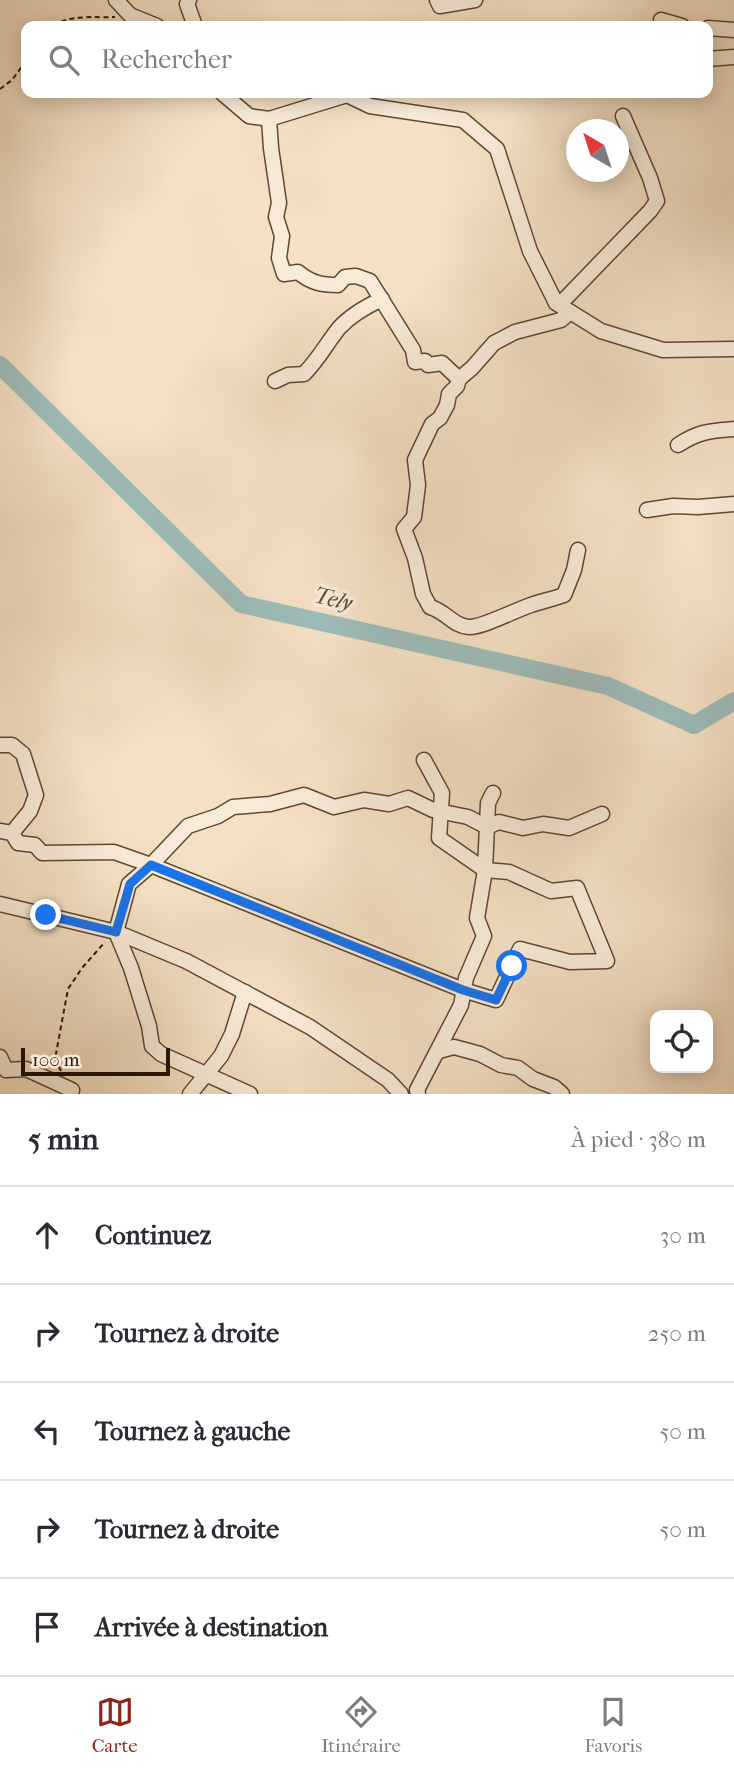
<!DOCTYPE html>
<html lang="fr">
<head>
<meta charset="utf-8">
<style>
	body { margin:0; font-family:"IM FELL French Canon",serif; background:#f7f7f7; color:#2b2b33 }
	.controls { position:absolute; right:21px; bottom:21px; display:grid; overflow:hidden; border-radius:14px; box-shadow:0 4px 18px #0003 }
	.controls button { width:63px; height:63px; display:grid; place-items:center; padding:0; border:0; border-bottom:2px solid #e1e1e2; background:#fff; color:#2b2b33; font:35px sans-serif }
	.compass { position:absolute; left:566px; top:119px; width:63px; height:63px; border-radius:50%; background:#fff; box-shadow:0 4px 18px #0003; rotate:321deg }
	.scale { position:absolute; left:21px; bottom:18px; width:149px; box-sizing:border-box; padding-left:7px; border:4px solid #2c1700; border-top:0; font-size:19px; line-height:24px; white-space:nowrap; color:#2c1700; -webkit-text-stroke:5px #f8ebd9; paint-order:stroke }
	.stop { position:absolute; width:21px; height:21px; margin:-16px; border:5px solid #1a73e8; border-radius:50%; background:#fff }
	.stop.end { background:#1a73e8; border-color:#fff; box-shadow:0 2px 7px #0008 }
	.list { margin:0; padding:0; list-style:none }
	h2 { display:flex; justify-content:space-between; align-items:center; height:91px; margin:0; padding:0 28px; font-size:30px }
	h2 small { font-size:23px; font-weight:400; color:#7c7c81 }
	.list li { display:grid; grid-template-columns:46px 1fr auto; gap:21px; align-items:center; box-sizing:border-box; height:98px; padding:0 28px; border-top:2px solid #e1e1e2 }
	.list b { display:block; font-size:26px; white-space:nowrap }
	.list em { font-size:23px; font-style:normal; color:#7c7c81 }
	.icon { flex:none; width:38px; height:38px; fill:none; stroke:currentColor; stroke-width:2; stroke-linecap:round; stroke-linejoin:round }
	.map { position:relative; flex:none; width:734px; height:1094px; overflow:hidden }
	.search { position:absolute; background:#fff; box-shadow:0 4px 18px #0003; left:21px; right:21px; top:21px; height:77px; display:flex; align-items:center; gap:18px; box-sizing:border-box; padding:0 24px; border-radius:14px; color:#7c7c81; font-size:26px }
	.sheet { height:581px; background:#fff }
	nav { display:flex; justify-content:space-around; align-items:center; box-sizing:border-box; height:98px; border-top:2px solid #e1e1e2; background:#fff; font-size:19px; color:#7c7c81 }
	nav a { display:grid; justify-items:center; gap:4px }
	nav .on { color:#8f2418 }
	.map>svg:first-child { display:block }
	.lines { fill:none; stroke-linecap:round; stroke-linejoin:round }
	.river { stroke:#9dbcba; stroke-width:18 }
	.minor-casing { stroke:#5e4931; stroke-width:17 }
	.path { stroke:#2c1700; stroke-width:2; stroke-dasharray:5 3.5; stroke-linecap:butt }
	.minor { stroke:#f8ebd9; stroke-width:14 }
	.route { stroke:#1a73e8; stroke-width:9 }
	.labels { text-anchor:middle; dominant-baseline:central; stroke-width:7; stroke-linejoin:round; paint-order:stroke }
	.water-label { font-size:23px; font-style:italic; fill:#545141; stroke:#f8ebd9 }
</style>
</head>
<body>
<div class="map">
<svg width="734" height="1094" viewBox="0 0 734 1094">
	<rect width="100%" height="100%" fill="#f4e0c4"/>
	<filter id="stains"><feTurbulence type="fractalNoise" baseFrequency=".00286" numOctaves="4"/><feColorMatrix values="0 0 0 0 .2 0 0 0 0 .09 0 0 0 0 .02 0 0 0 .5 -.17"/></filter>
	<radialGradient id="worn" r=".72"><stop offset=".6" stop-color="#630" stop-opacity="0"/><stop offset="1" stop-color="#630" stop-opacity=".3"/></radialGradient>
	<g class="lines">
		<polyline class="river" points="0,365 241,604 608,686 694,725 734,701"/>
		<defs>
			<g id="minor">
				<polyline points="116,0 130,15 157,26"/>
				<polyline points="189,0 187,4 195,26"/>
				<polyline points="437,0 440,6 475,0"/>
				<polyline points="661,20 682,26"/>
				<polyline points="708,28 734,30"/>
				<polyline points="708,59 734,57"/>
				<polyline points="222,93 249,116 269,119 347,95 370,106 463,120 497,149 530,251 556,303 601,331 663,350 734,349"/>
				<path d="M269,119L271,148L279,203L276,217L282,236L279,258L284,274L298,272C311,283 322,285 338,285L345,277L356,276L370,281L413,350L415,362L425,361L428,365L442,363L459,379L472,368L494,343L515,332L561,320L570,312"/>
				<polyline points="556,303 564,300 650,211 657,201 650,178 623,116"/>
				<path d="M459,379L457,386L449,394L447,405L440,418L432,424L415,460L418,485L414,517L404,529L415,558L423,594L430,607C447,612 453,626 469,627C481,628 518,609 531,605C542,601 553,599 564,595L574,570L578,550"/>
				<path d="M275,381L288,375L304,374C318,360 327,343 339,328C350,316 367,306 382,299"/>
				<path d="M678,445C699,431 710,431 734,429"/>
				<polyline points="647,510 673,506 698,507 734,504"/>
				<polyline points="0,745 12,745 23,754 36,795 30,811 12,833"/>
				<polyline points="0,831 12,833 18,843 35,845 42,853 114,852 151,865 188,826 218,816 233,807 270,804 304,795 334,807 364,800 389,804 408,798 433,810 468,817 487,827 499,822 523,828 543,824 569,828 602,814"/>
				<polyline points="0,904 116,932 186,961 310,1027 388,1080 401,1094"/>
				<polyline points="439,1051 454,1047 480,1054 501,1065 518,1068 533,1079 554,1087 562,1094"/>
				<polyline points="0,1057 6,1070 26,1069 72,1090"/>
				<polyline points="190,1094 221,1056 232,1034 245,992"/>
				<polyline points="250,1094 161,1054 152,1046 149,1026 131,968 116,932 129,884 151,865 463,990 496,1000 520,949 570,962 607,961 577,888 551,891 509,872 485,870 439,838 442,793 424,760"/>
				<polyline points="418,1094 417,1090 461,1005 466,978 484,936 477,918 485,870 488,803 493,793"/>
			</g>
		</defs>
		<use href="#minor" class="minor-casing"/>
		<g class="path">
			<path d="M54,26C69,14 96,18 115,17"/>
			<polyline points="0,89 12,80 26,61"/>
			<polyline points="61,1071 55,1059 68,989 82,968 105,942"/>
		</g>
		<use href="#minor" class="minor"/>
	</g>
	<g class="lines">
		<polyline class="route" points="46,915 116,932 130,884 151,865 463,990 496,1000 512,966"/>
	</g>
	<g class="labels">
		<g class="water-label">
			<text transform="translate(333 599) rotate(13)">Tely</text>
		</g>
	</g>
	<rect width="100%" height="100%" filter="url(#stains)"/>
	<rect width="100%" height="100%" fill="url(#worn)"/>
</svg>
<div class="controls">
<button><svg class="icon" aria-label="locate" viewBox="0 0 24 24"><circle cx="12" cy="12" r="6"/><path d="M12 2v4M12 18v4M2 12h4M18 12h4"/></svg></button>
</div>
<svg class="compass" viewBox="-18 -18 36 36"><path d="M0-13l5 13h-10z" fill="#e53935"/><path d="M0 13l5-13h-10z" fill="#7c7c81"/></svg>
<div class="scale">100 m</div>
<div class="stop" style="left:512px;top:966px"></div>
<div class="stop end" style="left:46px;top:915px"></div>
<div class="search"><svg class="icon" aria-label="search" viewBox="0 0 24 24"><circle cx="10" cy="10" r="6"/><path d="M15 15l6 6"/></svg>Rechercher</div>
</div>
<section class="sheet">
<h2>5 min<small>À pied · 380 m</small></h2>
<ul class="list">
<li><svg class="icon" aria-label="ahead" viewBox="0 0 24 24"><path d="M12 20V5M6 11l6-6 6 6"/></svg><div><b>Continuez</b></div><em>30 m</em></li>
<li><svg class="icon" aria-label="right" viewBox="0 0 24 24"><path d="M7 20v-9h11M14 6l5 5-5 5"/></svg><div><b>Tournez à droite</b></div><em>250 m</em></li>
<li><svg class="icon" aria-label="left" viewBox="0 0 24 24"><path d="M17 20v-9H6M10 6l-5 5 5 5"/></svg><div><b>Tournez à gauche</b></div><em>50 m</em></li>
<li><svg class="icon" aria-label="right" viewBox="0 0 24 24"><path d="M7 20v-9h11M14 6l5 5-5 5"/></svg><div><b>Tournez à droite</b></div><em>50 m</em></li>
<li><svg class="icon" aria-label="arrive" viewBox="0 0 24 24"><path d="M6 21V4h12l-3 4 3 4H6"/></svg><div><b>Arrivée à destination</b></div></li>
</ul>
</section>
<nav>
<a class="on"><svg class="icon" aria-label="map" viewBox="0 0 24 24"><path d="M3 6l6-2 6 2 6-2v14l-6 2-6-2-6 2zM9 4v14M15 6v14"/></svg>Carte</a>
<a><svg class="icon" aria-label="directions" viewBox="0 0 24 24"><path d="M12 3l9 9-9 9-9-9zM9 14v-3h6M13 9l2 2-2 2"/></svg>Itinéraire</a>
<a><svg class="icon" aria-label="saved" viewBox="0 0 24 24"><path d="M7 4h10v16l-5-4-5 4z"/></svg>Favoris</a>
</nav>
</body>
</html>
